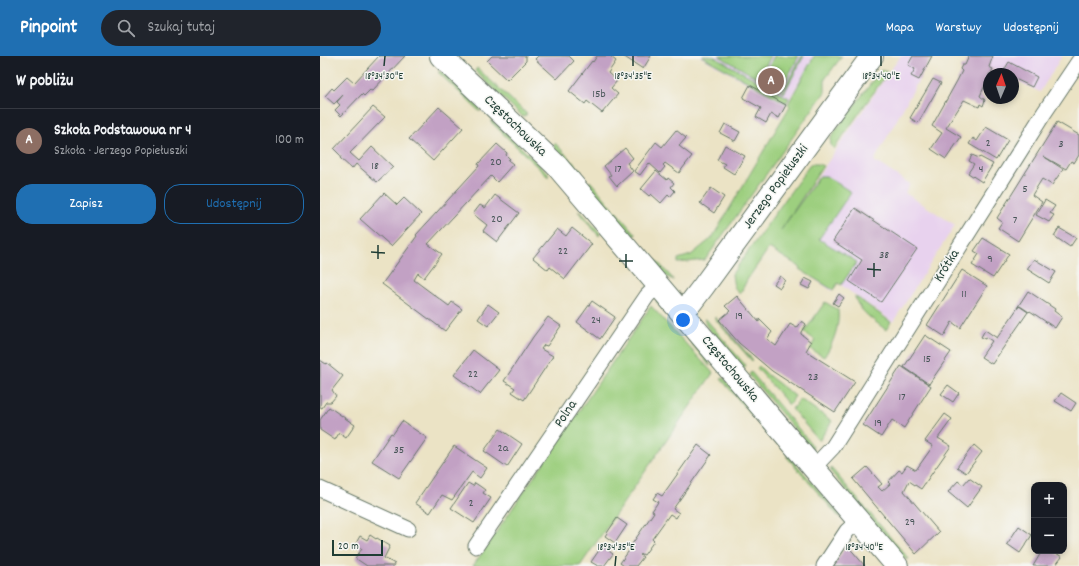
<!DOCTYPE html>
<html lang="pl">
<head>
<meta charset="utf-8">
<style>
	body { margin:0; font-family:Dekko,sans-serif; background:#20242c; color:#f1f3f6 }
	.controls { position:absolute; right:12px; bottom:12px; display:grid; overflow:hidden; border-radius:8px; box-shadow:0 2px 6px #0003 }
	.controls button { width:36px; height:36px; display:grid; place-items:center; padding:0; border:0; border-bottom:1px solid #363941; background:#171b24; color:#f1f3f6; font:20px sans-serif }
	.compass { position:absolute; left:663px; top:12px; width:36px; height:36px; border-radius:50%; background:#171b24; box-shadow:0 2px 6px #0003; rotate:2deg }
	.scale { position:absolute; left:12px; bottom:10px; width:51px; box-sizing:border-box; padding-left:4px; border:2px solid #1f3d34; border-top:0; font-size:11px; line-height:14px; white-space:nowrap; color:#1f3d34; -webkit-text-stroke:3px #f6f6f2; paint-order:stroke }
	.you { position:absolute; left:363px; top:264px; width:14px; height:14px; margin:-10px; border:3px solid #fff; border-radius:50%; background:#1a73e8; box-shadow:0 0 0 6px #1a73e833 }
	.badge { display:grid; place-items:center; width:26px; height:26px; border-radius:50%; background:#1f6fb2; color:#fff; font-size:13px; font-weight:700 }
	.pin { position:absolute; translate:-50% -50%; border:2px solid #fff; box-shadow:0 1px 4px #0006 }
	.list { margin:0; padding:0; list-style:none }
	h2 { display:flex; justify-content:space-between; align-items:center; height:52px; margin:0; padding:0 16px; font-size:17px }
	h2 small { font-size:13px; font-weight:400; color:#9ea1a6 }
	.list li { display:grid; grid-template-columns:26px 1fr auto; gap:12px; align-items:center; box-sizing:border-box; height:64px; padding:0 16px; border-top:1px solid #363941 }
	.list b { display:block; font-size:15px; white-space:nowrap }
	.list p { margin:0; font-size:13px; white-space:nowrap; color:#9ea1a6 }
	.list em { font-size:13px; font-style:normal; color:#9ea1a6 }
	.actions { display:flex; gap:8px; padding:12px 16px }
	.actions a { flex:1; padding:9px 0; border:1px solid #1f6fb2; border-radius:16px; text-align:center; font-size:14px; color:#1f6fb2 }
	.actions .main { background:#1f6fb2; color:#fff }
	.icon { flex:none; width:22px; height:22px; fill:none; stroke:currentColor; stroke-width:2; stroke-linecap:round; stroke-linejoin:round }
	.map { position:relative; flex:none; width:759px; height:510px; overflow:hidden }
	header { display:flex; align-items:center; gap:24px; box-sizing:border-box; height:56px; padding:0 20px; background:#1f6fb2; color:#fff }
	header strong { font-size:19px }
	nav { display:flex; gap:22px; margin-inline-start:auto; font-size:14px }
	.search { width:280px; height:36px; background:#20242c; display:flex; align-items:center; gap:10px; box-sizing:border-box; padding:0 14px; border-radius:22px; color:#9ea1a6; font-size:15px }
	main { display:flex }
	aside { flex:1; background:#171b24 }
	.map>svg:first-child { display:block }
	.built { fill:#e8d2ee }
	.green { fill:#9dcf7f; stroke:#5e865a }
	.building { fill:#c2a1c4 }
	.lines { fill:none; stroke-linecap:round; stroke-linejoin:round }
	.street-casing { stroke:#667767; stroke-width:17 }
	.secondary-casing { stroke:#667767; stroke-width:24 }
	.primary-casing { stroke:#667767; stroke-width:24 }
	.street { stroke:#fff; stroke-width:15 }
	.secondary { stroke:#fff; stroke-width:22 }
	.primary { stroke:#fff; stroke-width:22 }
	.ticks { fill:none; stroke:#1f3d34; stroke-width:1.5 }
	.labels { text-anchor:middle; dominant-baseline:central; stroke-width:3; stroke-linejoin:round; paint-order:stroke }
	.number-label { font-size:12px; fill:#485658 }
	.street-label { font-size:14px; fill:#1f3d34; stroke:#f6f6f2 }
	.ticks-label { font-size:10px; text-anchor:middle; fill:#1f3d34; stroke:#f6f6f2; stroke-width:3; stroke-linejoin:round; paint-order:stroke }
</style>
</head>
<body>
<header>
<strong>Pinpoint</strong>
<div class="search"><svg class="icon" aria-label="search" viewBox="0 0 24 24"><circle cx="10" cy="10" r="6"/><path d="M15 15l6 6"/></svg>Szukaj tutaj</div>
<nav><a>Mapa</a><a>Warstwy</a><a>Udostępnij</a></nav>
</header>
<main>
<aside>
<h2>W pobliżu<small></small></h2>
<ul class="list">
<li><span class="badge" style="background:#8d6e63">A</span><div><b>Szkoła Podstawowa nr 4</b><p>Szkoła · Jerzego Popiełuszki</p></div><em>100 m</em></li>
</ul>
<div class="actions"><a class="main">Zapisz</a><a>Udostępnij</a></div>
</aside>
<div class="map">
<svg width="759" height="510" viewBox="0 0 759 510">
	<rect width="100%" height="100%" fill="#f6f6f2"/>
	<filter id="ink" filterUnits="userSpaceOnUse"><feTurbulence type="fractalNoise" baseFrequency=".025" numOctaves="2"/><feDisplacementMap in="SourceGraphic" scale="8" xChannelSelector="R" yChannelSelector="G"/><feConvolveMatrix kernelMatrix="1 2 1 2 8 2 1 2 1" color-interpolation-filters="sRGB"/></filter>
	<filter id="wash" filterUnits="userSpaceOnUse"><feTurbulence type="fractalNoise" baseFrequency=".012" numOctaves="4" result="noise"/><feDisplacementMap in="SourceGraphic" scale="16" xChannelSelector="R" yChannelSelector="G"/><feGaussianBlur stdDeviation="0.9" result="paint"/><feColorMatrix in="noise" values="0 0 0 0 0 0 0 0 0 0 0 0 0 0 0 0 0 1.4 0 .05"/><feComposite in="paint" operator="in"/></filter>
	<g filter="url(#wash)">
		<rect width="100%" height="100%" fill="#ebe3c5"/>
		<g class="built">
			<polygon points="379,0 494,0 466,49"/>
			<polygon points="581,0 612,0 554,105 590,128 585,137 635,169 573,266 518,227 512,235 479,213 480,211 449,192 570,15"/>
			<polygon points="664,0 742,0 720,36 693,23 693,18 683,18 661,7"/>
		</g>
		<g class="green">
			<polygon points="381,0 393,0 469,42 466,47"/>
			<polygon points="399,0 451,0 439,23"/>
			<polygon points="454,0 479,0 460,35 441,25"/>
			<polygon points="482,0 484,0 464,37 462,36"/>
			<polygon points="494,0 522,0 505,23 505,36 385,204 358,207 358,203 371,199 392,182 470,50 468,48"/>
			<polygon points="157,12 207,58 203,61 155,15"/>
			<path d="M561,14L568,16L514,93C509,89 510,83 513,78Z"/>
			<polygon points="121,15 160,52 160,56 118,16"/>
			<polygon points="172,64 228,117 228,121 170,65"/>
			<polygon points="235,87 262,116 259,118 233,91"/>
			<path d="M492,108H498L503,110L461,174L498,122L501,120H506L531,136L499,183L537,206L521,229L518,227L513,234L479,213L480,211L449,192L427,224L420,238C413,233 413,226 412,218L489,110Z"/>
			<polygon points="270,125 316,179 311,180 268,130"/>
			<polygon points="258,155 260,155 280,177 279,180"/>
			<polygon points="335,203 354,224 345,220 332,206"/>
			<path d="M535,240L571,266L566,274C556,266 536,253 535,240Z"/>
			<polygon points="338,244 390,307 390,310 336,245"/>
			<path d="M505,246L518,254C520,270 513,288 504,301L490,293L495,284L484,276Z"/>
			<polygon points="331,250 393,317 260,510 153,510"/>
			<polygon points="395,261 433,304 432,305 395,263"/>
			<polygon points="385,262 426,310 423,313 387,271 385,267"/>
			<polygon points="439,310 449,320 475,340 469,349 437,312"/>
			<polygon points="431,316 493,390 492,394 429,319"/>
			<polygon points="404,322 451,379 451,382 401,323"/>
			<polygon points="480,343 512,365 499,385 472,353"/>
			<polygon points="466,400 470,401 520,459 520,462"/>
			<polygon points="511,412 589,503 585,503 511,416"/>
		</g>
		<g id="blocks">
			<g class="building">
				<polygon points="59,0 85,0 52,35 50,34 44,40 42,38 21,60 15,54 20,49 17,46 23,39 14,48 5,40 12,32 14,34 27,21 34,27"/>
				<polygon points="172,0 206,0 206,5 187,24 167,5"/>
				<polygon points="218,0 249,0 254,5 237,23 215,3"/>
				<polygon points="277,0 290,0 296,5 288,17 297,25 291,32 298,38 282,57 267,45 265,48 249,35 272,5 273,6"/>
				<polygon points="303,0 331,0 323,13"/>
				<polygon points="593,0 612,0 599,24 591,20 595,13 588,9"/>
				<polygon points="649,0 673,0 669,11 673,13 671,17 674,18 669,18 669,24 666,27 660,40 665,44 663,50 660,48 659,51 644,44 626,72 641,81 626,103 611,93 622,77 612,70 637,25 642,15 640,13 642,9 645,9"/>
				<polygon points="689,6 717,21 712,31 693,22 693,18 686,18 683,16"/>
				<polygon points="613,23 621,27 598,67 590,62"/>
				<polygon points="430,29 466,49 459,62 451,58 446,67 436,61 441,52 423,42"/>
				<polygon points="53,51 65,61 30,97 39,105 52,91 73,111 57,126 36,108 32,113 20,102 21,100 14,93"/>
				<polygon points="119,51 143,72 113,105 89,83"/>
				<polygon points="737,66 759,79 759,99 754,107 751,105 746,113 723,100 743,113 732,129 722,123 712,139 722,146 698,185 678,172 682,166 677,162"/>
				<polygon points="405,68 420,76 415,85 400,77"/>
				<polygon points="666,71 688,84 676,104 649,88 653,82 657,85"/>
				<polygon points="356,74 366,82 359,90 372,100 359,117 345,107 343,109 345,111 340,117 329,107 320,119 314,115 336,86 342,91"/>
				<polygon points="177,88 187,97 186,99 190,103 188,104 193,108 177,126 171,120 108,188 122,198 104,222 98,217 94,224 129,250 132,246 142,253 125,275 62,228 97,180 96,179 159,110 158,108"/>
				<polygon points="405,89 425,100 414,118 403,111 405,108 397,104"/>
				<polygon points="305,92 313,102 307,107 313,115 297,130 289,120 291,119 284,110"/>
				<polygon points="652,99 659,102 660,101 673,108 662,126 648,117 654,108 649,105"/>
				<polygon points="336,115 347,124 348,122 354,127 351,131 355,135 350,141 348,139 341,147 331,138 329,140 321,133"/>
				<polygon points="391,132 404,141 394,157 380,147"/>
				<polygon points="64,137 77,149 84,142 101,158 71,190 40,163"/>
				<polygon points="175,139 199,157 177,186 163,175 167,169 153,158 160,149 165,152"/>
				<polygon points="725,144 735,150 730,157 734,159 729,166 716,159"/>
				<polygon points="535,152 597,193 561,246 529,225 542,204 513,185"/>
				<polygon points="252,172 272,188 245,223 230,211 228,214 213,202 237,173 246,180"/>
				<polygon points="739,172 756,182 750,191 734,180"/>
				<polygon points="663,182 689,198 673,222 652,209 659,198 654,195"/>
				<polygon points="714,203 736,216 729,227 707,213"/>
				<polygon points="642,214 667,230 640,272 632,266 624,280 607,269"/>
				<polygon points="460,220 465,224 460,232 454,228"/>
				<polygon points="485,222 493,226 489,233 481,229"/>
				<polygon points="708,235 735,253 734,255 742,261 735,272 710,255 709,256 700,250 697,252"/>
				<polygon points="519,238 524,242 518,250 513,247"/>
				<polygon points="417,240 439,266 439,263 452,276 447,283 456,290 470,268 477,272 482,265 486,268 481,276 481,278 491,286 486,295 535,326 515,356 452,315 419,287 399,264 410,255 405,250"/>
				<polygon points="272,245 295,261 280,283 257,266"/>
				<polygon points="168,248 179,256 168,270 158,263"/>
				<polygon points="699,250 708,256 672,308 661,301 672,285 666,281 665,283 661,281 665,274 677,282"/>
				<polygon points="228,261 241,270 227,290 224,289 221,293 233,300 204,344 192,336 195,332 184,325 213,281"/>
				<polygon points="605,279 631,296 609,328 584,311"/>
				<polygon points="153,294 179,314 160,338 134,319"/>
				<polygon points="0,304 6,308 7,307 23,320 12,334 16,340 11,346 6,346 2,352 0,351"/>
				<polygon points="581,310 611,330 584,372 572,364 561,381 543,369"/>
				<polygon points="628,329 639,337 633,346 621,338"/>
				<polygon points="741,337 756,347 751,355 735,345"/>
				<polygon points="9,351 35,369 26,382 19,377 15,384 0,374 0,364"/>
				<polygon points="625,358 632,363 618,382 631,390 601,433 589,425 584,435 619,476 596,498 533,423 547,411 562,428 558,431 562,435 570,428 568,426 579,414 582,416 587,409 596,414 613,390 605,385"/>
				<polygon points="82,365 107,382 79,422 52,405 71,377 73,378"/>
				<polygon points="180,373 202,388 187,411 164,395"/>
				<polygon points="378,389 391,399 353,453 359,457 356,462 350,458 332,483 334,485 324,499 322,498 320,499 323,501 316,510 304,510 300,507 311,492 310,491 334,456 332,455 338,446 333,443 337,437 342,440"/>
				<polygon points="654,389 662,396 646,417 637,411"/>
				<polygon points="134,390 167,412 160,422 152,416 132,444 122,439 110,457 95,447"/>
				<polygon points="649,422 662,431 647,452 628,436 638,425 643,429"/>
				<polygon points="148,427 153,430 155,427 161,431 165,434 163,437 171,442 154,467 131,452"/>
				<polygon points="297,462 307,469 295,487 285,480"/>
				<polygon points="699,470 712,479 700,497 687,488"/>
				<polygon points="50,479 56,483 57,482 70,490 64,502 75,508 74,510 47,510 35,502 42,493 35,489 40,480 47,484"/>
				<polygon points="527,489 545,510 513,510"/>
				<polygon points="282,490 293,498 284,510 278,510 271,506"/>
				<polygon points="722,495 733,495 742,501 735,510 713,510"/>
			</g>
		</g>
	</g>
	<g filter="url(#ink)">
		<use href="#blocks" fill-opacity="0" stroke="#667767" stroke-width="1"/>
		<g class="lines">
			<defs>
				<g id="street">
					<polyline points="493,412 513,391 724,57 759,5"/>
					<polyline points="0,433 88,473"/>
					<polyline points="156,490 327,240 338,229"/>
					<polyline points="504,510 527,475 538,465"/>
				</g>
				<polyline id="secondary" points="361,255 370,248 383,231 552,0"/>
				<polyline id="primary" points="121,0 236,109 577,510"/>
			</defs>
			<use href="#street" class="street-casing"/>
			<use href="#secondary" class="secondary-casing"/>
			<use href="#primary" class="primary-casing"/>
			<use href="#street" class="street"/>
			<use href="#secondary" class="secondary"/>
			<use href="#primary" class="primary"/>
		</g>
	</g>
	<path class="ticks" d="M64,10L65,0M313,10V0M561,10V0M51,196L65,197M58,203V189M299,205H313M306,212V198M547,213L561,214M554,221V207M295,510L296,500M544,510V500"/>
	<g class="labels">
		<g class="number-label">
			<text x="279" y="38">15b</text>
			<text x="668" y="87">2</text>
			<text x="741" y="88">3</text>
			<text x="176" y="106">20</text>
			<text x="55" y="110">18</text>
			<text x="298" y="113">17</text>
			<text x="661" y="113">4</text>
			<text x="705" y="133">5</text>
			<text x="177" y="163">20</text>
			<text x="695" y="164">7</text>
			<text x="243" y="195">22</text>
			<text x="564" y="199">38</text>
			<text x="670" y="203">9</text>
			<text x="644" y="238">11</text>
			<text x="419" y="260">19</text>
			<text x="276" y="264">24</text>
			<text x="607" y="303">15</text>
			<text x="153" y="318">22</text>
			<text x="493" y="321">23</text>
			<text x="582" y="341">17</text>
			<text x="558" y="367">19</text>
			<text x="183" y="392">2a</text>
			<text x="79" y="394">35</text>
			<text x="151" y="447">2</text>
			<text x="590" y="466">29</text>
		</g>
		<g class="street-label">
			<text transform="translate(195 70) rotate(44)">Częstochowska</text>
			<text transform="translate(456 131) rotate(-54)">Jerzego Popiełuszki</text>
			<text transform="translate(627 210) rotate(-58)">Krótka</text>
			<text transform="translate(410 313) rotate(50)">Częstochowska</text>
			<text transform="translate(246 358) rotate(-56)">Polna</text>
		</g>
	</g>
	<g class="ticks-label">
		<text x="64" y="23">18°34'30"E</text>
		<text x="313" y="23">18°34'35"E</text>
		<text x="561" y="23">18°34'40"E</text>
		<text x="296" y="494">18°34'35"E</text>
		<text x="544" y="494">18°34'40"E</text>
	</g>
</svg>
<div class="controls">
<button>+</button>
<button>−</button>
</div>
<svg class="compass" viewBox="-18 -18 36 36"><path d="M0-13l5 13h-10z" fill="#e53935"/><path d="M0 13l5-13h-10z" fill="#9ea1a6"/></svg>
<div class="scale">20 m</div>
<div class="you"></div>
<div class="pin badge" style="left:451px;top:25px;background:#8d6e63">A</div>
</div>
</main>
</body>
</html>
